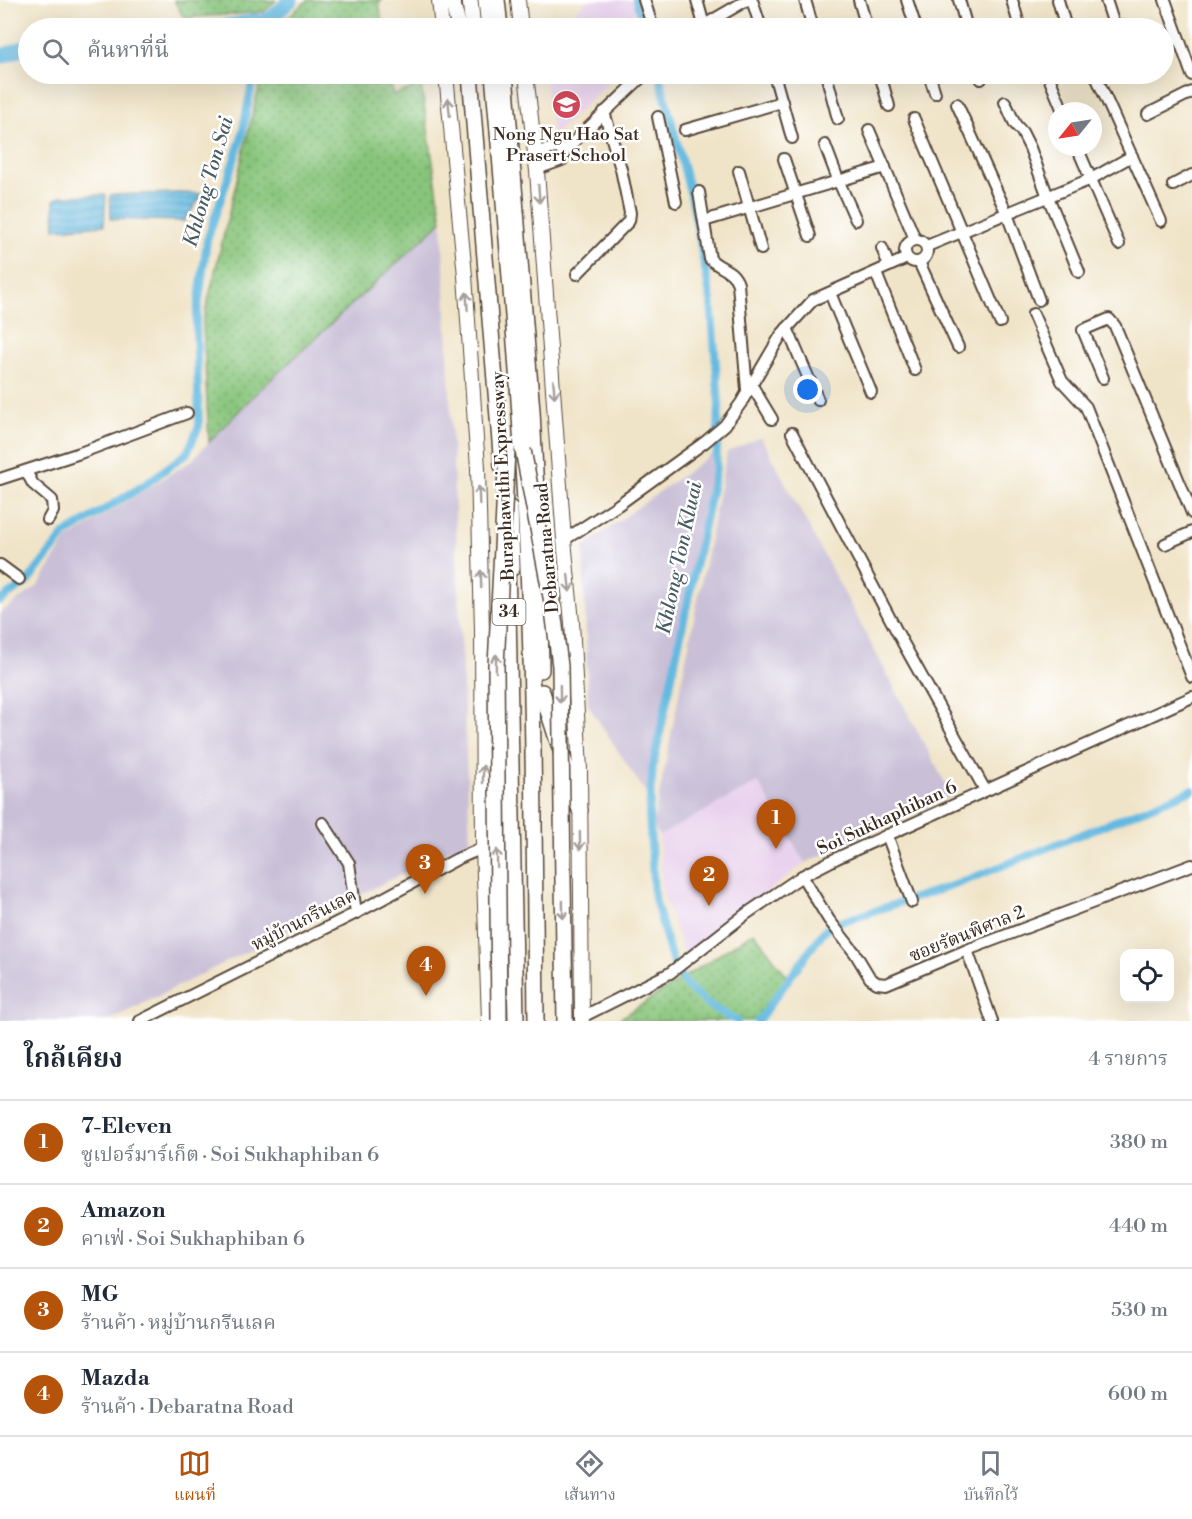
<!DOCTYPE html>
<html lang="th">
<head>
<meta charset="utf-8">
<style>
	body { margin:0; font-family:"Libre Bodoni","Noto Serif Thai",serif; background:#f6f6f7; color:#1f2937 }
	.controls { position:absolute; right:18px; bottom:18px; display:grid; overflow:hidden; border-radius:12px; box-shadow:0 6px 24px #0002 }
	.controls button { width:54px; height:54px; display:grid; place-items:center; padding:0; border:0; border-bottom:2px solid #e0e1e3; background:#fff; color:#1f2937; font:30px sans-serif }
	.compass { position:absolute; left:1048px; top:102px; width:54px; height:54px; border-radius:50%; background:#fff; box-shadow:0 6px 24px #0002; rotate:240deg }
	.you { position:absolute; left:808px; top:390px; width:21px; height:21px; margin:-15px; border:4px solid #fff; border-radius:50%; background:#1a73e8; box-shadow:0 0 0 9px #1a73e833 }
	.badge { display:grid; place-items:center; width:39px; height:39px; border-radius:50%; background:#b45309; color:#fff; font-size:20px; font-weight:700 }
	.pin { position:absolute; translate:-50% -50px; filter:drop-shadow(0 2px 3px #0008) }
	.pin::after { content:''; position:absolute; top:32px; width:21px; height:18px; background:inherit; clip-path:polygon(0 0,100% 0,50% 100%) }
	.list { margin:0; padding:0; list-style:none }
	h2 { display:flex; justify-content:space-between; align-items:center; height:78px; margin:0; padding:0 24px; font-size:26px }
	h2 small { font-size:20px; font-weight:400; color:#747a83 }
	.list li { display:grid; grid-template-columns:39px 1fr auto; gap:18px; align-items:center; box-sizing:border-box; height:84px; padding:0 24px; border-top:2px solid #e0e1e3 }
	.list b { display:block; font-size:22px; white-space:nowrap }
	.list p { margin:0; font-size:20px; white-space:nowrap; color:#747a83 }
	.list em { font-size:20px; font-style:normal; color:#747a83 }
	.icon { flex:none; width:33px; height:33px; fill:none; stroke:currentColor; stroke-width:2; stroke-linecap:round; stroke-linejoin:round }
	.map { position:relative; flex:none; width:1192px; height:1021px; overflow:hidden }
	.search { position:absolute; background:#fff; box-shadow:0 6px 24px #0002; left:18px; right:18px; top:18px; height:66px; display:flex; align-items:center; gap:15px; box-sizing:border-box; padding:0 21px; border-radius:33px; color:#747a83; font-size:22px }
	.sheet { height:414px; background:#fff }
	nav { display:flex; justify-content:space-around; align-items:center; box-sizing:border-box; height:84px; border-top:2px solid #e0e1e3; background:#fff; font-size:16px; color:#747a83 }
	nav a { display:grid; justify-items:center; gap:3px }
	nav .on { color:#b45309 }
	.map>svg:first-child { display:block }
	.built { fill:#e9d2ed }
	.industrial { fill:#c9bfd7 }
	.grass { fill:url(#grass-dots); stroke:#62784c; stroke-width:1.5 }
	.water { fill:url(#water-rules); stroke:#50727f; stroke-width:1.5 }
	.lines { fill:none; stroke-linecap:round; stroke-linejoin:round }
	.canal { stroke:#64b9e0; stroke-width:8 }
	.river { stroke:#64b9e0; stroke-width:15 }
	.minor-casing { stroke:#564638; stroke-width:14 }
	.major-casing { stroke:#564638; stroke-width:16 }
	.highway-casing { stroke:#564638; stroke-width:18 }
	.minor { stroke:#fff; stroke-width:10 }
	.major { stroke:#fff; stroke-width:14 }
	.highway { stroke:#fff; stroke-width:15 }
	.highway-bridge-casing { stroke:#564638; stroke-width:18; stroke-linecap:butt }
	.highway-bridge { stroke:#fff; stroke-width:15 }
	.oneway { stroke:#a79f9a }
	.labels { text-anchor:middle; dominant-baseline:central; stroke-width:5; stroke-linejoin:round; paint-order:stroke }
	.shield { fill:#fff; stroke:#766a62; stroke-width:1.5 }
	.shield-label { font-size:16px; font-weight:bold; fill:#3b2a1e }
	.poi-label { font-size:18px; fill:#3b2a1e; stroke:#fff }
	.street-label { font-size:18px; fill:#3b2a1e; stroke:#fff }
	.water-label { font-size:20px; font-style:italic; fill:#495c62; stroke:#fff }
</style>
</head>
<body>
<div class="map">
<svg width="1192" height="1021" viewBox="0 0 1192 1021">
	<defs>
		<pattern id="grass-dots" width="8" height="8" patternUnits="userSpaceOnUse" patternTransform="scale(1.5)"><rect width="8" height="8" fill="#88c57b"/><path d="M2 2h.1M6 6h.1" fill="none" stroke="#70a064" stroke-width="1.8" stroke-linecap="round"/></pattern>
		<pattern id="water-rules" width="6" height="5" patternUnits="userSpaceOnUse" patternTransform="scale(1.5)"><rect width="6" height="5" fill="#64b9e0"/><path d="M0 2.5h6" fill="none" stroke="#5497b5"/></pattern>
	</defs>
	<rect width="100%" height="100%" fill="#fff"/>
	<filter id="ink" filterUnits="userSpaceOnUse"><feTurbulence type="fractalNoise" baseFrequency=".0167" numOctaves="2"/><feDisplacementMap in="SourceGraphic" scale="12" xChannelSelector="R" yChannelSelector="G"/><feConvolveMatrix kernelMatrix="1 2 1 2 8 2 1 2 1" color-interpolation-filters="sRGB"/></filter>
	<filter id="wash" filterUnits="userSpaceOnUse"><feTurbulence type="fractalNoise" baseFrequency=".008" numOctaves="4" result="noise"/><feDisplacementMap in="SourceGraphic" scale="24" xChannelSelector="R" yChannelSelector="G"/><feGaussianBlur stdDeviation="1.35" result="paint"/><feColorMatrix in="noise" values="0 0 0 0 0 0 0 0 0 0 0 0 0 0 0 0 0 1.4 0 .05"/><feComposite in="paint" operator="in"/></filter>
	<g filter="url(#wash)">
		<rect width="100%" height="100%" fill="#f0e4c8"/>
		<g class="built">
			<polygon points="588,0 634,0 642,28 555,28"/>
			<polygon points="544,74 617,74 553,136"/>
			<polygon points="756,779 805,863 685,956 662,891 659,836"/>
		</g>
		<g class="industrial">
			<polygon points="442,221 470,840 108,1021 0,1021 0,613 38,586 66,540 191,461 255,394"/>
			<polygon points="761,437 952,796 805,863 758,782 659,836 653,826 727,452"/>
			<polygon points="712,454 718,457 649,791 645,792 588,705 583,547"/>
		</g>
		<g class="grass">
			<polygon points="174,0 276,0 264,12 184,18"/>
			<polygon points="308,0 382,0 379,3 383,28 275,28"/>
			<polygon points="262,74 389,74 393,95 421,85 442,221 255,394 209,442 203,322"/>
			<polygon points="754,932 789,979 760,1021 616,1021"/>
		</g>
		<g class="water">
			<polygon points="180,193 203,194 184,221 111,219 110,195"/>
			<polygon points="106,195 104,225 55,229 54,200 62,196"/>
		</g>
		<g class="lines">
			<g class="canal">
				<polyline points="636,0 645,28"/>
				<polyline points="266,28 270,19"/>
				<polyline points="659,74 693,204 711,301 719,405 716,468 653,766 649,813 654,895 672,960 685,984 708,1005 737,1021"/>
				<polyline points="0,601 27,582 65,534 146,484 187,453 199,426 196,322 207,240 241,139 254,74"/>
				<polyline points="758,1021 824,931 834,924 957,884 1192,790"/>
			</g>
			<g class="river">
				<polyline points="266,20 270,19 291,0"/>
				<polyline points="216,28 257,21"/>
				<polyline points="0,57 28,46"/>
			</g>
		</g>
	</g>
	<g filter="url(#ink)">
		<g class="lines">
			<defs>
				<g id="minor">
					<polyline points="644,0 653,28"/>
					<polyline points="697,0 704,25"/>
					<polyline points="752,0 761,28"/>
					<polyline points="805,0 813,28"/>
					<polyline points="859,0 867,28"/>
					<polyline points="907,0 916,28"/>
					<polyline points="959,0 967,28"/>
					<polyline points="1012,0 1020,28"/>
					<polyline points="1058,0 1066,28"/>
					<polyline points="1106,0 1115,28"/>
					<polyline points="1165,0 1192,75"/>
					<polyline points="699,28 747,0"/>
					<polyline points="774,74 792,138"/>
					<polyline points="826,74 838,119"/>
					<polyline points="880,74 889,106"/>
					<polyline points="929,74 935,93"/>
					<polyline points="979,74 981,79"/>
					<polyline points="1095,74 1161,221"/>
					<polyline points="1050,80 1063,111"/>
					<polyline points="1005,102 1015,124 1022,132 1030,148 1048,197 1079,272"/>
					<polyline points="957,104 1007,214 1039,300"/>
					<polyline points="1148,114 1192,92"/>
					<polyline points="658,117 676,202"/>
					<polyline points="914,119 1000,322"/>
					<polyline points="685,130 782,102"/>
					<polyline points="869,130 915,239"/>
					<polyline points="825,145 839,182 856,220"/>
					<polyline points="1077,147 1119,244"/>
					<polyline points="535,152 556,148 565,150"/>
					<polyline points="784,159 810,236"/>
					<polyline points="537,169 562,160 565,150 645,74"/>
					<polyline points="739,171 761,249"/>
					<polyline points="1173,185 1192,175"/>
					<path d="M699,192L710,259C720,269 733,269 738,284L747,390"/>
					<polyline points="704,221 885,167"/>
					<circle cx="916" cy="251" r="11"/>
					<polyline points="927,246 1091,179 1132,156"/>
					<polyline points="882,248 889,266"/>
					<polyline points="919,262 958,347"/>
					<polyline points="876,273 915,370"/>
					<polyline points="577,274 629,221 630,213 621,169 604,112"/>
					<polyline points="830,293 871,392"/>
					<polyline points="1033,314 1062,381 1086,407 1192,677"/>
					<polyline points="787,328 818,400"/>
					<polyline points="1103,378 1083,330 1109,319 1115,326 1192,513"/>
					<polyline points="751,384 772,419"/>
					<polyline points="792,433 903,643 985,790"/>
					<polyline points="26,471 33,484 52,500 53,511 48,520"/>
					<polyline points="0,479 80,453 187,413"/>
					<polyline points="564,540 618,505 705,442 725,425 741,403 781,335 813,300 907,258"/>
					<polyline points="1165,544 1192,532"/>
					<polyline points="0,565 19,579"/>
					<polyline points="323,823 349,863 356,913"/>
					<polyline points="887,835 912,902"/>
					<polyline points="802,876 829,920 855,953 870,978 877,983 886,984 967,950 1192,865"/>
					<polyline points="967,950 992,1021"/>
					<polyline points="582,1017 670,973 746,914 802,876 837,858 1192,697"/>
					<polyline points="140,1021 356,913 457,859 483,848"/>
				</g>
				<g id="major">
					<polyline points="439,0 442,28"/>
					<polyline points="518,0 521,28"/>
					<polyline points="446,74 465,276 478,468 482,630 483,848 489,1021"/>
					<polyline points="526,74 537,171 564,540 572,622 580,770 582,1021"/>
				</g>
				<g id="highway">
					<polyline points="452,0 459,28"/>
					<polyline points="470,0 473,28"/>
					<polyline points="486,0 489,28"/>
					<polyline points="497,0 500,28"/>
					<polyline points="470,74 502,466"/>
					<path d="M493,74C504,199 515,324 522,449C534,639 534,830 536,1021"/>
					<polyline points="505,74 532,411 536,493"/>
					<polyline points="510,508 512,568"/>
					<polyline points="539,556 541,670"/>
					<polyline points="507,559 516,1021"/>
					<polyline points="542,692 580,810"/>
				</g>
			</defs>
			<use href="#minor" class="minor-casing"/>
			<use href="#major" class="major-casing"/>
			<use href="#highway" class="highway-casing"/>
			<use href="#minor" class="minor"/>
			<use href="#major" class="major"/>
			<use href="#highway" class="highway"/>
			<defs>
				<g id="highway-bridge">
					<polyline points="523,450 552,602 560,666 565,1021"/>
					<polyline points="499,1021 496,666 507,450"/>
				</g>
			</defs>
			<use href="#highway-bridge" class="highway-bridge-casing"/>
			<use href="#highway-bridge" class="highway-bridge"/>
		</g>
		<defs><path id="oneway-shaft" d="M-6 0H5M1.5-3L5.5 0L1.5 3" fill="none" stroke-width="1.6" stroke-linecap="round" stroke-linejoin="round" transform="scale(1.5)"/></defs>
		<g class="oneway">
			<use href="#oneway-shaft" transform="translate(449 107) rotate(-95)"/>
			<use href="#oneway-shaft" transform="translate(539 194) rotate(86)"/>
			<use href="#oneway-shaft" transform="translate(467 301) rotate(-94)"/>
			<use href="#oneway-shaft" transform="translate(554 389) rotate(85)"/>
			<use href="#oneway-shaft" transform="translate(479 495) rotate(-92)"/>
			<use href="#oneway-shaft" transform="translate(481 579) rotate(-91)"/>
			<use href="#oneway-shaft" transform="translate(569 583) rotate(84)"/>
			<use href="#oneway-shaft" transform="translate(496 663) rotate(-89)"/>
			<use href="#oneway-shaft" transform="translate(560 694) rotate(89)"/>
			<use href="#oneway-shaft" transform="translate(483 774) rotate(-90)"/>
			<use href="#oneway-shaft" transform="translate(580 841) rotate(89)"/>
			<use href="#oneway-shaft" transform="translate(497 858) rotate(-91)"/>
			<use href="#oneway-shaft" transform="translate(563 910) rotate(89)"/>
		</g>
	</g>
	<defs>
		<symbol id="school-disc" viewBox="-11 -11 22 22"><circle r="9.5" fill="#d1495b" stroke="#fff"/><path d="M0-5L7-2L0 1L-7-2ZM-4 1L0 2.5L4 1V4Q0 6-4 4Z" fill="#fff"/></symbol>
	</defs>
	<g fill-rule="evenodd">
		<use href="#school-disc" x="550" y="88" width="33" height="33"/>
	</g>
	<g class="labels">
		<rect class="shield" x="492.5" y="599" width="33" height="26" rx="4.5"/>
		<g class="shield-label">
			<text x="509" y="612">34</text>
		</g>
		<g class="poi-label">
			<text x="566" y="134">Nong Ngu Hao Sat<tspan x="566" dy="21">Prasert School</tspan></text>
		</g>
		<g class="street-label">
			<text transform="translate(503 476) rotate(-93)">Buraphawithi Expressway</text>
			<text transform="translate(547 548) rotate(-95)">Debaratna Road</text>
			<text transform="translate(887 818) rotate(-25)">Soi Sukhaphiban 6</text>
			<text transform="translate(304 920) rotate(-27)">หมู่บ้านกรีนเลค</text>
			<text transform="translate(967 934) rotate(-22)">ซอยรัตนพิศาล 2</text>
		</g>
		<g class="water-label">
			<text transform="translate(209 182) rotate(-74)">Khlong Ton Sai</text>
			<text transform="translate(680 558) rotate(-78)">Khlong Ton Kluai</text>
		</g>
	</g>
</svg>
<div class="controls">
<button><svg class="icon" aria-label="locate" viewBox="0 0 24 24"><circle cx="12" cy="12" r="6"/><path d="M12 2v4M12 18v4M2 12h4M18 12h4"/></svg></button>
</div>
<svg class="compass" viewBox="-18 -18 36 36"><path d="M0-13l5 13h-10z" fill="#e53935"/><path d="M0 13l5-13h-10z" fill="#747a83"/></svg>
<div class="you"></div>
<div class="pin badge" style="left:776px;top:849px">1</div>
<div class="pin badge" style="left:709px;top:906px">2</div>
<div class="pin badge" style="left:425px;top:894px">3</div>
<div class="pin badge" style="left:426px;top:996px">4</div>
<div class="search"><svg class="icon" aria-label="search" viewBox="0 0 24 24"><circle cx="10" cy="10" r="6"/><path d="M15 15l6 6"/></svg>ค้นหาที่นี่</div>
</div>
<section class="sheet">
<h2>ใกล้เคียง<small>4 รายการ</small></h2>
<ul class="list">
<li><span class="badge">1</span><div><b>7-Eleven</b><p>ซูเปอร์มาร์เก็ต · Soi Sukhaphiban 6</p></div><em>380 m</em></li>
<li><span class="badge">2</span><div><b>Amazon</b><p>คาเฟ่ · Soi Sukhaphiban 6</p></div><em>440 m</em></li>
<li><span class="badge">3</span><div><b>MG</b><p>ร้านค้า · หมู่บ้านกรีนเลค</p></div><em>530 m</em></li>
<li><span class="badge">4</span><div><b>Mazda</b><p>ร้านค้า · Debaratna Road</p></div><em>600 m</em></li>
</ul>
</section>
<nav>
<a class="on"><svg class="icon" aria-label="map" viewBox="0 0 24 24"><path d="M3 6l6-2 6 2 6-2v14l-6 2-6-2-6 2zM9 4v14M15 6v14"/></svg>แผนที่</a>
<a><svg class="icon" aria-label="directions" viewBox="0 0 24 24"><path d="M12 3l9 9-9 9-9-9zM9 14v-3h6M13 9l2 2-2 2"/></svg>เส้นทาง</a>
<a><svg class="icon" aria-label="saved" viewBox="0 0 24 24"><path d="M7 4h10v16l-5-4-5 4z"/></svg>บันทึกไว้</a>
</nav>
</body>
</html>
